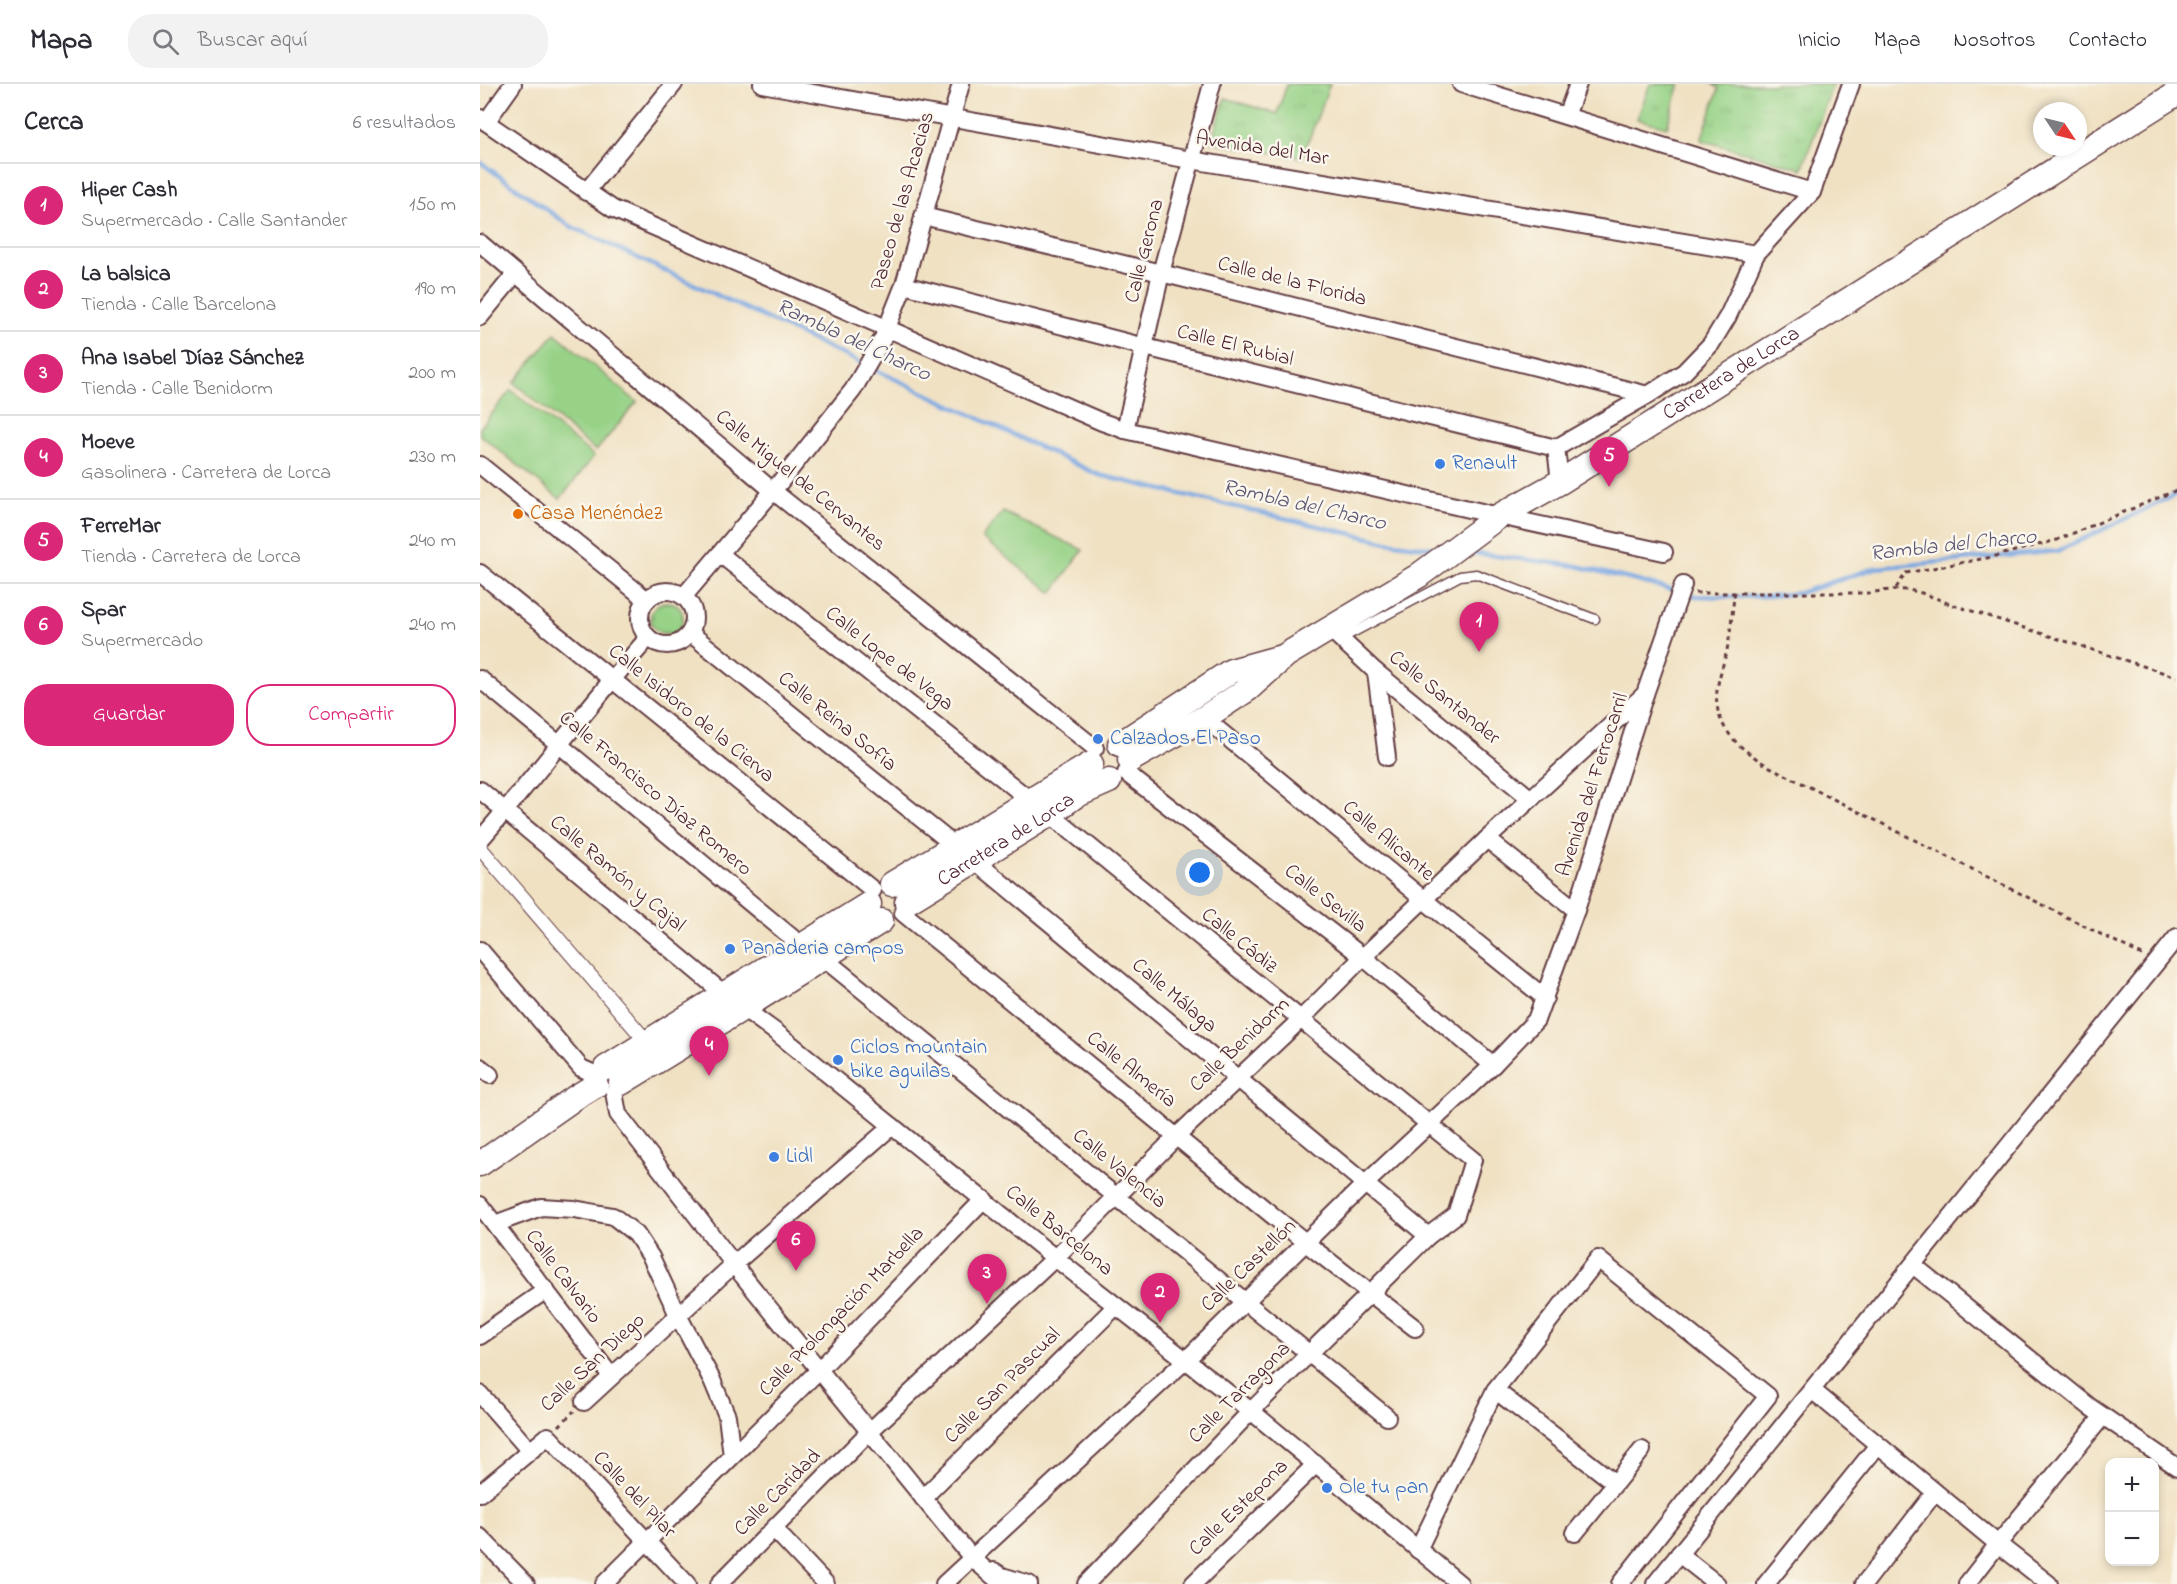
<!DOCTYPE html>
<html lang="es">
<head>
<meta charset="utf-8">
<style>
	body { margin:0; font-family:"Indie Flower",sans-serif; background:#f2f2f3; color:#2b2b33 }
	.controls { position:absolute; right:18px; bottom:18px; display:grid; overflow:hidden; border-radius:12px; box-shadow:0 3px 9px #0003 }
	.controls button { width:54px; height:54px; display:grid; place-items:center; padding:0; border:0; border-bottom:2px solid #e1e1e2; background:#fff; color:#2b2b33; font:30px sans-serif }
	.compass { position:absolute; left:1553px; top:18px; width:54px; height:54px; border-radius:50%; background:#fff; box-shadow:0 3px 9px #0003; rotate:125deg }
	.you { position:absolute; left:720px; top:789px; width:21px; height:21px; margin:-15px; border:4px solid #fff; border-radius:50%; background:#1a73e8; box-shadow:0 0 0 9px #1a73e833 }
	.badge { display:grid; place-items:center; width:39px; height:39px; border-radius:50%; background:#db2777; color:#fff; font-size:20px; font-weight:700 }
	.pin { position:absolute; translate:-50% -50px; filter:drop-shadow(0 2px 3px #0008) }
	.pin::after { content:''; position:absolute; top:32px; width:21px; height:18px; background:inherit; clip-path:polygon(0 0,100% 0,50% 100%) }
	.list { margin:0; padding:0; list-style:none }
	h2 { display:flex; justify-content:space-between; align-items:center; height:78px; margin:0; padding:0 24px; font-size:26px }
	h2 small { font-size:20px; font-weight:400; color:#7c7c81 }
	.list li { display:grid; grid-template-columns:39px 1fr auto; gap:18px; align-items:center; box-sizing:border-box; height:84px; padding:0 24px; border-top:2px solid #e1e1e2 }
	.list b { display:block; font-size:22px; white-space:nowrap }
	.list p { margin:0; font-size:20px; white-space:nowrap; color:#7c7c81 }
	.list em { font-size:20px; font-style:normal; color:#7c7c81 }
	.actions { display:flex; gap:12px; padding:18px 24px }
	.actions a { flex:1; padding:14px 0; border:2px solid #db2777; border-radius:24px; text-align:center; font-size:21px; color:#db2777 }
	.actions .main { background:#db2777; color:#fff }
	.icon { flex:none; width:33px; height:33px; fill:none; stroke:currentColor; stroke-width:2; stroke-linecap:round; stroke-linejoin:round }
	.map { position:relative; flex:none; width:1697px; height:1500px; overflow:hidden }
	header { display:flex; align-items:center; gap:36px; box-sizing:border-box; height:84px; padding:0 30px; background:#fff; border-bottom:2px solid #e1e1e2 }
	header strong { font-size:28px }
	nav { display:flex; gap:33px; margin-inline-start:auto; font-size:21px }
	.search { width:420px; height:54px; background:#f2f2f3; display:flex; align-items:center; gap:15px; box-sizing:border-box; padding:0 21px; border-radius:24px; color:#7c7c81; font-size:22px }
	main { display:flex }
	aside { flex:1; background:#fff }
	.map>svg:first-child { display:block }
	.grass { fill:url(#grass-tufts); stroke:#707859; stroke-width:1.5 }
	.pitch { fill:#97d287; stroke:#707859; stroke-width:1.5 }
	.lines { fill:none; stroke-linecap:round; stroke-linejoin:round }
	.stream { stroke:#78a6e1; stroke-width:4.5 }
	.service-casing { stroke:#633c42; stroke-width:11 }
	.pedestrian-casing { stroke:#633c42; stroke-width:16 }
	.minor-casing { stroke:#633c42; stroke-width:20 }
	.secondary-casing { stroke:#633c42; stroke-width:27 }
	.path { stroke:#633c42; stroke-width:3; stroke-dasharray:4.5 4.5; stroke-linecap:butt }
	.service { stroke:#fff; stroke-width:8 }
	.pedestrian { stroke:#fff; stroke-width:14 }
	.minor { stroke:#fff; stroke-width:16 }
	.secondary { stroke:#fff; stroke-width:24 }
	.shop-dot { fill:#3f7fe0; stroke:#fbf7ec; stroke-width:2 }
	.food-dot { fill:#e8710a; stroke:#fbf7ec; stroke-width:2 }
	.labels { text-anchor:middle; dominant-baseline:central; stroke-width:5; stroke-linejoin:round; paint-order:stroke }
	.street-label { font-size:21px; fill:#4a1f2b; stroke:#fbf7ec }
	.shop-label { font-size:21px; fill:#366cbe; stroke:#fbf7ec; text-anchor:start }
	.food-label { font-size:21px; fill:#c56008; stroke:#fbf7ec; text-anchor:start }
	.water-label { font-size:22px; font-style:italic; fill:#5c5574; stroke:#fbf7ec }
</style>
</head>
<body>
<header>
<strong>Mapa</strong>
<div class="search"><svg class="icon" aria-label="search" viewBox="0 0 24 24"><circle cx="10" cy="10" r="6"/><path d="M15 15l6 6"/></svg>Buscar aquí</div>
<nav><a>Inicio</a><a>Mapa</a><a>Nosotros</a><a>Contacto</a></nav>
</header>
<main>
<aside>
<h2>Cerca<small>6 resultados</small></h2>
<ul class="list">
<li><span class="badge">1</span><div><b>Hiper Cash</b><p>Supermercado · Calle Santander</p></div><em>150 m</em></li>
<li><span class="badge">2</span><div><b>La balsica</b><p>Tienda · Calle Barcelona</p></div><em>190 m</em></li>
<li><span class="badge">3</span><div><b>Ana Isabel Díaz Sánchez</b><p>Tienda · Calle Benidorm</p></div><em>200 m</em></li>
<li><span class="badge">4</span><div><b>Moeve</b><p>Gasolinera · Carretera de Lorca</p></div><em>230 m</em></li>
<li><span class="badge">5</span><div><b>FerreMar</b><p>Tienda · Carretera de Lorca</p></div><em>240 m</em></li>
<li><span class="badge">6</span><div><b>Spar</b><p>Supermercado</p></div><em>240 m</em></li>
</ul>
<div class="actions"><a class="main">Guardar</a><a>Compartir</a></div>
</aside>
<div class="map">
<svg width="1697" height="1500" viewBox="0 0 1697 1500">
	<defs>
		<pattern id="grass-tufts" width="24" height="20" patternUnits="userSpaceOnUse" patternTransform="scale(1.5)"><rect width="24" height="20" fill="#97d287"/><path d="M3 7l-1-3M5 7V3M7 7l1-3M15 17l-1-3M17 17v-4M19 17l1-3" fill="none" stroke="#84b475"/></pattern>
	</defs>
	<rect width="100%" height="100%" fill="#fbf7ec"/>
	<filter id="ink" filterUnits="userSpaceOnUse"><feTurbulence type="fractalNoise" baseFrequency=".0167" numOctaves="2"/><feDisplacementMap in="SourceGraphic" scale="12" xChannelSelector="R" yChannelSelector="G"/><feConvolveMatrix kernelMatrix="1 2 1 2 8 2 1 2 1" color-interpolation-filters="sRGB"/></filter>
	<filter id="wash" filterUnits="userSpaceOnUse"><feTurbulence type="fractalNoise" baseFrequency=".008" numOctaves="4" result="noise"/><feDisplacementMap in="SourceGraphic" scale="24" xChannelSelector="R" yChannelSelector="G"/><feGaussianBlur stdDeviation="1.35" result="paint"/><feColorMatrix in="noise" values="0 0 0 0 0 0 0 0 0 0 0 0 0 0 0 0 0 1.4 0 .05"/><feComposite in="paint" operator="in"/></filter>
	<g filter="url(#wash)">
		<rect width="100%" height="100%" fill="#f0e1c3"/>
		<g class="grass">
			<polygon points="807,0 850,0 822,74 731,58 745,14 797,30"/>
			<polygon points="1170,0 1200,0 1187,43 1157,35"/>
			<polygon points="1232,0 1353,0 1322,85 1221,56 1239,4"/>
			<circle cx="187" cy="534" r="16"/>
		</g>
		<g class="pitch">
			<polygon points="75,249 157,318 116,367 34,299"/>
			<polygon points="31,306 114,372 80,415 0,351 0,344"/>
			<polygon points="523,428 603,466 572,509 502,454"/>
		</g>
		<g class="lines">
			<g class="stream">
				<polyline points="0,78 90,142 619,391 907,458 961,465"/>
				<polyline points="984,468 1097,482 1197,507"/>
				<polyline points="1205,509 1215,512 1254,513 1291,512 1319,509 1395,484 1578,467 1697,410"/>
			</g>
		</g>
	</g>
	<g filter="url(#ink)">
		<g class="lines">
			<defs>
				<polyline id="service" points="861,555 980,492 996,490 1115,535"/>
				<polyline id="pedestrian" points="0,764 167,958"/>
				<g id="minor">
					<polyline points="282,0 711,76 1276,170"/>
					<polyline points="981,0 1332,108"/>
					<polyline points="1086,32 1098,0"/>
					<polyline points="0,34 133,125 622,338 645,346 1019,432 1184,468"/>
					<polyline points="6,38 33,0"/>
					<polyline points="106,108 194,0"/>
					<polyline points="443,132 681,189 1168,311"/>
					<polyline points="0,159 293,407 615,664"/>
					<polyline points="424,201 665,263 1076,364"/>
					<polyline points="0,233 35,190"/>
					<polyline points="645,346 681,189 732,0"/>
					<polyline points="1076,364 1168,311 1204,288 1231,260 1248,232 1276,170 1332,108 1371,0"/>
					<polyline points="1076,364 1080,398"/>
					<polyline points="0,381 167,516"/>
					<polyline points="240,470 550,716"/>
					<polyline points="0,489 393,806"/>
					<circle cx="187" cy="534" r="27"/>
					<polyline points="204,512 293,407 373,306 403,254 424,201 481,0"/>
					<polyline points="850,545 896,588 1051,715"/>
					<polyline points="210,549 475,762"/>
					<polyline points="896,588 907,673"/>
					<polyline points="0,595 321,861"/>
					<polyline points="724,634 944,816 1065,914"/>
					<polyline points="646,689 883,873 1013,981"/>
					<polyline points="0,706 244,910 297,949 575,1174 771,1327 980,1500"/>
					<polyline points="570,730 993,1076 976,1131 948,1152 771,1327 606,1500"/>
					<polyline points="1007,755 1096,826"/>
					<path d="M0,756C58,690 110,619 168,554"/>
					<polyline points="494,776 948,1152"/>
					<polyline points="423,829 836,1167 935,1244"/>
					<polyline points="0,866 101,984 117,991"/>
					<polyline points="342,873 907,1333"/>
					<polyline points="0,983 10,991"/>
					<polyline points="134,1008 138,1030 263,1192 492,1474 522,1500"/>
					<polyline points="0,1121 131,1292"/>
					<polyline points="15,1140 61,1123 94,1125 133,1132 156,1150 171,1173 198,1231 232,1296 247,1332 252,1372"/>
					<polyline points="1433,1181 1610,1323 1697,1383"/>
					<polyline points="0,1252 66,1206"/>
					<polyline points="1015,1306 1118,1175 1288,1312 1140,1500"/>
					<polyline points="1332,1306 1518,1460 1487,1500"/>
					<polyline points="0,1310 50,1367"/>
					<polyline points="104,1318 254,1180 412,1042"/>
					<polyline points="0,1409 68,1352 207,1500"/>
					<polyline points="443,1414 636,1222"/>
					<polyline points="295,1446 346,1500"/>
					<polyline points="1095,1449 1162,1366"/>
					<polyline points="0,1453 46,1500"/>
					<polyline points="938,1466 1015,1306 1135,1399"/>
					<polyline points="1199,1470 1237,1500"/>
					<polyline points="514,1487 522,1492 549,1500"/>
					<polyline points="124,1500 339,1286 504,1115"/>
					<polyline points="239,1500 389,1348 575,1174 697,1052 820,936 883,873 1007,755 1165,610"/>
					<polyline points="464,1500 706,1276 886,1099 1013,981 1056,936 1096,826 1165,610 1203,501"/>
					<polyline points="713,1500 836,1380"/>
					<polyline points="1175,1500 1697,853"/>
					<polyline points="1286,1500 1398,1361"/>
					<polyline points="1384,1500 1455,1408"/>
					<polyline points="1569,1500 1518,1460 1623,1332"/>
				</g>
				<g id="secondary">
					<polyline points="640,660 751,587 798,574"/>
					<path id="s1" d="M650,676L724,634L768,605L806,571L938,492L1019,432L1080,398L1697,9"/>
					<polyline points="412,800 611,680"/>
					<path id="s2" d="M427,818L570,730L595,712L629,697"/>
					<polyline points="126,984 389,820"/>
					<polyline points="141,999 265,923 401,837"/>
					<polyline points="0,1080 96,1013 116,1001"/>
				</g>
			</defs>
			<use href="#service" class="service-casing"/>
			<use href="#pedestrian" class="pedestrian-casing"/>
			<use href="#minor" class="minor-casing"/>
			<use href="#secondary" class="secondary-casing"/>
			<g class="path">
				<polyline points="1416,504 1426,489 1512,473 1577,456 1697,406"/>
				<path d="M1255,508C1252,524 1252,539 1249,555C1247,570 1241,585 1238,600C1230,640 1257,663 1288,682L1664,872"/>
				<path d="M1215,509H1390C1427,502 1436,506 1470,520L1697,593"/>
				<polyline points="79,1342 94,1327"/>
			</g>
			<use href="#service" class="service"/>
			<use href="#pedestrian" class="pedestrian"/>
			<use href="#minor" class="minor"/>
			<use href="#secondary" class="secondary"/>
		</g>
	</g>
	<g class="shop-dot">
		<circle cx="960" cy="380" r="6"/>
		<circle cx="618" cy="655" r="6"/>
		<circle cx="250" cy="865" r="6"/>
		<circle cx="358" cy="976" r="6"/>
		<circle cx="294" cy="1073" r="6"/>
		<circle cx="847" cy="1404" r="6"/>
	</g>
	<circle class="food-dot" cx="38" cy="430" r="6"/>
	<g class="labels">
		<g class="street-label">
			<text transform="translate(782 65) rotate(9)">Avenida del Mar</text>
			<text transform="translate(423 117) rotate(-74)">Paseo de las Acacias</text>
			<text transform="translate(665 167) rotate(-76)">Calle Gerona</text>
			<text transform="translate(812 198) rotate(14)">Calle de la Florida</text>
			<text transform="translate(755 262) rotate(14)">Calle El Rubial</text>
			<text stroke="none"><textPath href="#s1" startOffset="716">Carretera de Lorca</textPath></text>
			<text transform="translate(320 397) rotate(39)">Calle Miguel de Cervantes</text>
			<text transform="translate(409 575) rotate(38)">Calle Lope de Vega</text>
			<text transform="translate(964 614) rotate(39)">Calle Santander</text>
			<text transform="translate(211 630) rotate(39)">Calle Isidoro de la Cierva</text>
			<text transform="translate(357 638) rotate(39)">Calle Reina Sofía</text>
			<text transform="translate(1113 701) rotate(-72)">Avenida del Ferrocarril</text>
			<text transform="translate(175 710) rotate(40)">Calle Francisco Díaz Romero</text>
			<text stroke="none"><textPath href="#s2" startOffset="117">Carretera de Lorca</textPath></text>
			<text transform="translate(908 757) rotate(40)">Calle Alicante</text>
			<text transform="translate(137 790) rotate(40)">Calle Ramón y Cajal</text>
			<text transform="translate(845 815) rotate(38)">Calle Sevilla</text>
			<text transform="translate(759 857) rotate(39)">Calle Cádiz</text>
			<text transform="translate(694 912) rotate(40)">Calle Málaga</text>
			<text transform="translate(760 961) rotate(-43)">Calle Benidorm</text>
			<text transform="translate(651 986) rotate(39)">Calle Almería</text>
			<text transform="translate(639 1085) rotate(39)">Calle Valencia</text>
			<text transform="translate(579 1147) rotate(39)">Calle Barcelona</text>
			<text transform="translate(769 1182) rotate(-44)">Calle Castellón</text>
			<text transform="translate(83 1193) rotate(53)">Calle Calvario</text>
			<text transform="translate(362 1228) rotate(-46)">Calle Prolongación Marbella</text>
			<text transform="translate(113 1279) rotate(-43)">Calle San Diego</text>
			<text transform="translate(523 1302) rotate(-45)">Calle San Pascual</text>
			<text transform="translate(760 1309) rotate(-45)">Calle Tarragona</text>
			<text transform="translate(298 1409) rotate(-45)">Calle Caridad</text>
			<text transform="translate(154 1411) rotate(47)">Calle del Pilar</text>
			<text transform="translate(759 1424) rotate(-44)">Calle Estepona</text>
		</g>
		<g class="shop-label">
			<text x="972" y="380">Renault</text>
			<text x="630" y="655">Calzados El Paso</text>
			<text x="262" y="865">Panaderia campos</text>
			<text x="370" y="964">Ciclos mountain<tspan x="370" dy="24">bike aguilas</tspan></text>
			<text x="306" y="1073">Lidl</text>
			<text x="859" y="1404">Ole tu pan</text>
		</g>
		<g class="food-label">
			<text x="50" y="430">Casa Menéndez</text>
		</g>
		<g class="water-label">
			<text transform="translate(373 257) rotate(25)">Rambla del Charco</text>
			<text transform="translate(824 422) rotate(13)">Rambla del Charco</text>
			<text transform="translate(1473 462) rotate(-6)">Rambla del Charco</text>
		</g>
	</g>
</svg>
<div class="controls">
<button>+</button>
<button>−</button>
</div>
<svg class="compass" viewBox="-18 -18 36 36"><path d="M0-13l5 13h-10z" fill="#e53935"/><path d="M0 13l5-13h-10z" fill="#7c7c81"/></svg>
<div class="you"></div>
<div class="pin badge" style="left:999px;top:568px">1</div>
<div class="pin badge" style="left:680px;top:1239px">2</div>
<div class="pin badge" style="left:507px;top:1220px">3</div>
<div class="pin badge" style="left:229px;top:992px">4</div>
<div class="pin badge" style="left:1129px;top:403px">5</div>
<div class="pin badge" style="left:316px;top:1187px">6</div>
</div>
</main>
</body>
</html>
